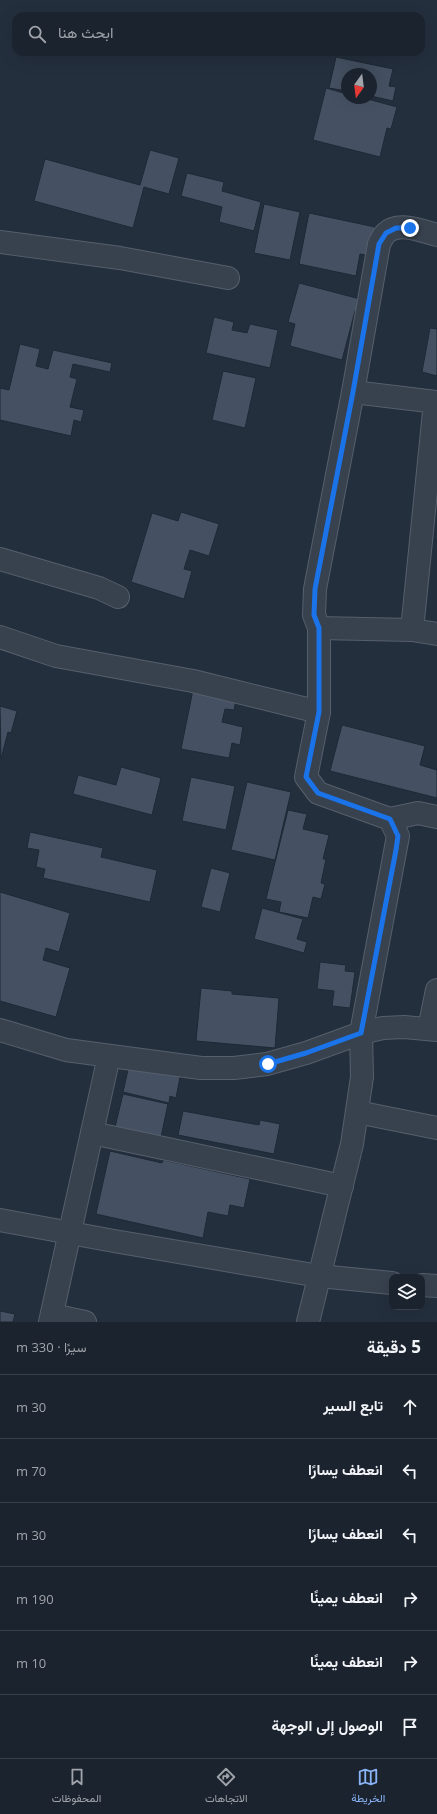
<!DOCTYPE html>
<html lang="ar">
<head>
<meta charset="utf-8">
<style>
	body { margin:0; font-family:"Open Sans",Vazirmatn,sans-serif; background:#242b36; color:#f1f3f6; direction:rtl }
	.controls { position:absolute; right:12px; bottom:12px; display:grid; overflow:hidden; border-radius:8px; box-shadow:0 4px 16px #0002 }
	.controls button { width:36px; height:36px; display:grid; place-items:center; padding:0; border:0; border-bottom:1px solid #39404a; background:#1b232e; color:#f1f3f6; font:20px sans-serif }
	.compass { position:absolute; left:341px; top:68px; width:36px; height:36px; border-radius:50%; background:#1b232e; box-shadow:0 4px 16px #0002; rotate:194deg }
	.stop { position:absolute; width:12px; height:12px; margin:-9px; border:3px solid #1a73e8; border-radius:50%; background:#fff }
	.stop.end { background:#1a73e8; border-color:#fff; box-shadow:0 1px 4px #0008 }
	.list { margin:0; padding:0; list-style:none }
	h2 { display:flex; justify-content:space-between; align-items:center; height:52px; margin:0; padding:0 16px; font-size:17px }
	h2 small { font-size:13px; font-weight:400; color:#a0a4aa }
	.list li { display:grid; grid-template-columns:26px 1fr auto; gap:12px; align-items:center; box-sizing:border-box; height:64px; padding:0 16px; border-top:1px solid #39404a }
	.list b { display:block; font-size:15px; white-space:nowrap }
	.list em { font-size:13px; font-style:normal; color:#a0a4aa }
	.icon { flex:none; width:22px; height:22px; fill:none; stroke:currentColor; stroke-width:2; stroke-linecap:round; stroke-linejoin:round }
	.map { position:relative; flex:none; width:437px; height:1322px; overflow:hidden; direction:ltr }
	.search { position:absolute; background:#1b232e; box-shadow:0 4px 16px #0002; left:12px; right:12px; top:12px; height:44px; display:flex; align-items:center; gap:10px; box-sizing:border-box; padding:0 14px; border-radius:12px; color:#a0a4aa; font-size:15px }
	.sheet { height:436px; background:#1b232e }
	nav { display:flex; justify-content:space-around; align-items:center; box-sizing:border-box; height:56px; border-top:1px solid #39404a; background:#1b232e; font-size:11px; color:#a0a4aa }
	nav a { display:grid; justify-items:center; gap:2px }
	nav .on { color:#8ab4f8 }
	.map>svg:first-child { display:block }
	.building { fill:#455162; stroke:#1f2835 }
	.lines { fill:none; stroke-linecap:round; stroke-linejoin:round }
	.minor-casing { stroke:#565f6c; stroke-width:24 }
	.minor { stroke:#38414e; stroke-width:22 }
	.route { stroke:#1a73e8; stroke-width:5 }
</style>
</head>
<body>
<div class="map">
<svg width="437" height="1322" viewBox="0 0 437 1322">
	<rect width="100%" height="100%" fill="#242f3e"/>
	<g class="building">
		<polygon points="336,57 393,69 389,86 396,87 393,101 371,96 371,74 347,74 347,91 329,88"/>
		<polygon points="326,88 347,94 347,98 364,98 397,107 391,129 387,128 380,157 313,140"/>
		<polygon points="150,150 179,158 169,194 144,187 133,228 34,201 45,159 140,185"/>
		<polygon points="187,173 224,182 222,191 261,202 254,231 219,222 222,207 181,196"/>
		<polygon points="264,204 300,212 290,260 254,253"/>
		<polygon points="309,213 375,227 370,256 360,254 356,276 299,264"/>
		<polygon points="299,283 360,299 356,311 355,311 342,360 290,346 295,324 288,322"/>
		<polygon points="214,317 234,322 232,330 247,333 250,324 278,330 270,368 206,353"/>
		<polygon points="430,328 437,329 437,376 422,372"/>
		<polygon points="20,344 40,349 36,366 48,369 53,350 112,363 110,372 73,364 70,377 77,379 70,407 84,410 81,422 74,420 71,436 0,420 0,388 9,390"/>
		<polygon points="223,371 256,378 245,428 212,420"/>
		<polygon points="181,512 219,524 209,556 190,550 184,569 192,571 184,599 131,582 152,513 178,521"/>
		<polygon points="194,685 237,694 234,710 225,709 222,722 243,727 240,745 232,743 229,758 181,749"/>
		<polygon points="0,706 17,711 11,733 8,732 1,759"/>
		<polygon points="342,725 425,746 420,765 437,770 437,798 330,771"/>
		<polygon points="121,767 161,778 152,815 73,794 78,775 116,785"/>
		<polygon points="191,777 235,786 226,830 182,821"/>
		<polygon points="247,782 291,792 275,860 231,850"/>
		<polygon points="288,810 307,814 303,829 329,835 323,859 326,859 321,883 325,884 321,899 313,897 308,918 279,912 281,902 266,899"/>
		<polygon points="30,832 103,848 101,857 157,870 150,902 43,878 45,869 36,867 39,850 27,848"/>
		<polygon points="211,868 230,873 220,912 201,907"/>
		<polygon points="0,892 70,913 59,952 46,948 43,960 70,968 56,1017 0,1001"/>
		<polygon points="262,908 303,919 297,939 307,942 304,953 254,939"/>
		<polygon points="320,962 346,965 345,971 355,972 350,1008 332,1006 334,991 317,989"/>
		<polygon points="201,988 232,991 232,994 279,998 275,1048 196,1041"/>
		<polygon points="130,1061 181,1072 176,1098 170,1096 169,1103 123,1092"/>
		<polygon points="123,1094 168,1104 161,1137 115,1127"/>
		<polygon points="183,1111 259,1125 260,1120 280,1124 274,1154 178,1135"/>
		<polygon points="110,1151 162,1163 163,1160 250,1179 244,1208 230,1205 228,1216 208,1212 203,1238 96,1214"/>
		<polygon points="0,1311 15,1314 13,1322 0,1322"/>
	</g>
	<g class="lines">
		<defs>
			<g id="minor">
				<polyline points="0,242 120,258 228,278"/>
				<polyline points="353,392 437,402"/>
				<polyline points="0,559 99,588 118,597"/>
				<polyline points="319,628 412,630 437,634"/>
				<polyline points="412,630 435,402"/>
				<polyline points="0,637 56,656 193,681 319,712"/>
				<polyline points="390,819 418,813 437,817"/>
				<polyline points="429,1029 437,990"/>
				<polyline points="0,1030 66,1050 201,1068 234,1068 267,1064 306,1053 361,1033 383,1028 404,1027 437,1030"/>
				<polyline points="357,1112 437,1128"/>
				<polyline points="92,1133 342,1186"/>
				<polyline points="0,1220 114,1241 319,1276 392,1283"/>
				<polyline points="422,1285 437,1286"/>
				<polyline points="52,1315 85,1322"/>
				<polyline points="50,1322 109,1056"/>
				<path d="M308,1322L352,1144L362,1077L361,1033L398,836L390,819L318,793L306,777L319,712V628L314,615L315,589L353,392L379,244C381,240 383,236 386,233C399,221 422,231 437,235"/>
			</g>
		</defs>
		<use href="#minor" class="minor-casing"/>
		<use href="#minor" class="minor"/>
	</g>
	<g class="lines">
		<polyline class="route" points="268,1064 306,1053 361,1033 396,850 398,836 390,819 318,793 306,777 319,712 319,628 314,615 315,589 353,392 379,244 386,233 396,228 410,228"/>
	</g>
</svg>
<div class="controls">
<button><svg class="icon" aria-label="layers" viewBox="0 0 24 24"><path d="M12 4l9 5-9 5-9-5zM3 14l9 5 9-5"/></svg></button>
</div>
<svg class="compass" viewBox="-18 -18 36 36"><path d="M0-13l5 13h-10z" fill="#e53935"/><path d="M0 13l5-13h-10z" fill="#a0a4aa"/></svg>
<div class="stop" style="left:268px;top:1064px"></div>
<div class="stop end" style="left:410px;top:228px"></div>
<div class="search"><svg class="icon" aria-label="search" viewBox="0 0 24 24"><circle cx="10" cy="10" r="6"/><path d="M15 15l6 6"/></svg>ابحث هنا</div>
</div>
<section class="sheet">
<h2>5 دقيقة<small>سيرًا · 330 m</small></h2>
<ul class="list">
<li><svg class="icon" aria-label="ahead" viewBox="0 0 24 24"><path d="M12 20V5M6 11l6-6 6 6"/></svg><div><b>تابع السير</b></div><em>30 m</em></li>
<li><svg class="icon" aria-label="left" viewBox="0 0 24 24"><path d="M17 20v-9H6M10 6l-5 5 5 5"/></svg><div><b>انعطف يسارًا</b></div><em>70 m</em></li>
<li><svg class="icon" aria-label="left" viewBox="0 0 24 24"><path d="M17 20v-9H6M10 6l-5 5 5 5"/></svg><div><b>انعطف يسارًا</b></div><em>30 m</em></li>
<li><svg class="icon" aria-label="right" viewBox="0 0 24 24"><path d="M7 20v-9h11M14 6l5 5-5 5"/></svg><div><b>انعطف يمينًا</b></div><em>190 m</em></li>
<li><svg class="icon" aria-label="right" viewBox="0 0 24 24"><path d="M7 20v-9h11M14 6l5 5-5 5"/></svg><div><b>انعطف يمينًا</b></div><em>10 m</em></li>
<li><svg class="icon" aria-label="arrive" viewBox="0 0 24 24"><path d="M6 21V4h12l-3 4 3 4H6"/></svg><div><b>الوصول إلى الوجهة</b></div></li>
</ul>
</section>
<nav>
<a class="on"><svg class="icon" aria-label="map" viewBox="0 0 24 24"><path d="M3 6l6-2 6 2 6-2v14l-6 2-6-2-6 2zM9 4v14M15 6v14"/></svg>الخريطة</a>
<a><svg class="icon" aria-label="directions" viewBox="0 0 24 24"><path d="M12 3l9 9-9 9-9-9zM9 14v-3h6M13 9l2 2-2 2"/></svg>الاتجاهات</a>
<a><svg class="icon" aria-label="saved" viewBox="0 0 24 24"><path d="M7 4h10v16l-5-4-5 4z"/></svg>المحفوظات</a>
</nav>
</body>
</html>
